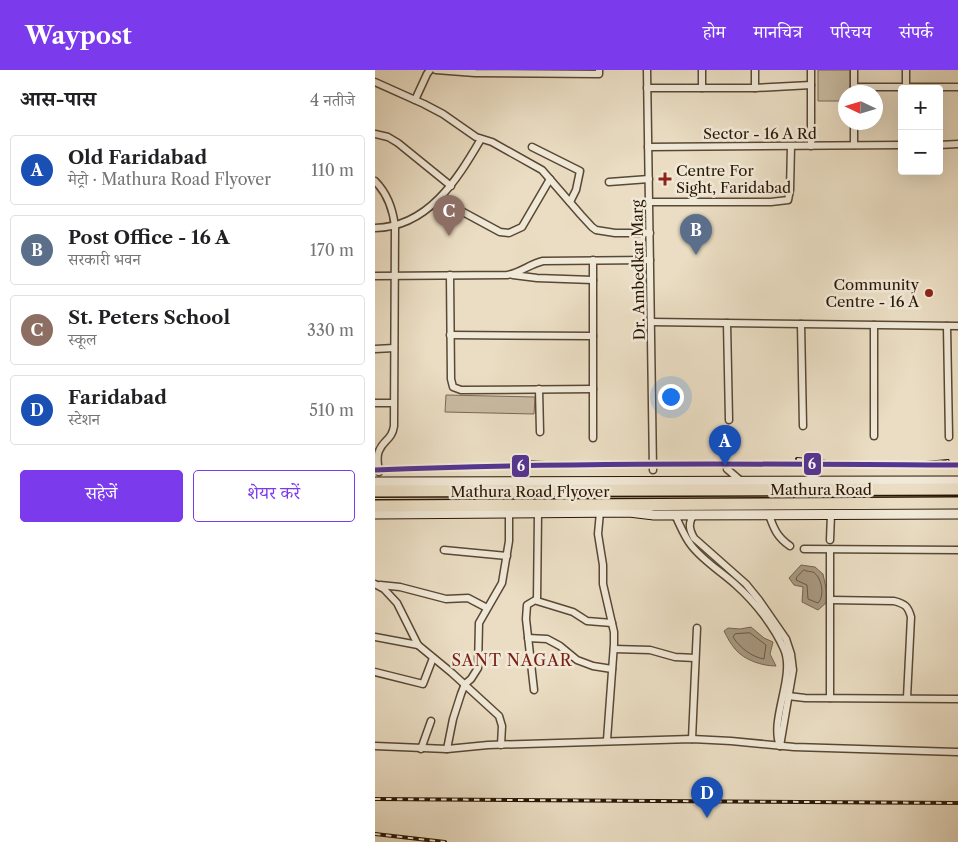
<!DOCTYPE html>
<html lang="hi">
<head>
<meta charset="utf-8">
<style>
	body { margin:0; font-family:"Libre Caslon Text","Noto Serif Devanagari",serif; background:#f6f6f6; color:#202124 }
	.controls { position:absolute; right:15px; top:15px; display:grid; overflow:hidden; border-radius:5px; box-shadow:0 5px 20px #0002 }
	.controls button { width:45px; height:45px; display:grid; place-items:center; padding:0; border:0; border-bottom:1px solid #e0e0e0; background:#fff; color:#202124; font:25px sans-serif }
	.compass { position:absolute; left:463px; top:15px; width:45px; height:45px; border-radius:50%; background:#fff; box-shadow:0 5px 20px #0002; rotate:274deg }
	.you { position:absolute; left:295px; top:326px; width:18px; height:18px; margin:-12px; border:4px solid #fff; border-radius:50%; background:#1a73e8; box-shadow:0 0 0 8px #1a73e833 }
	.badge { display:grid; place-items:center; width:32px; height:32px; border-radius:50%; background:#7c3aed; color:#fff; font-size:16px; font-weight:700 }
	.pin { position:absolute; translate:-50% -41px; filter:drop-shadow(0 1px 2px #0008) }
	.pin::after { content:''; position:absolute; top:26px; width:18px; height:15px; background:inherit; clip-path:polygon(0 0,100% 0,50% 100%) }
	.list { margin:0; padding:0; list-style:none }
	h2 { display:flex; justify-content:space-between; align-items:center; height:65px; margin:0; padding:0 20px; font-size:21px }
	h2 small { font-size:16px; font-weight:400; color:#757577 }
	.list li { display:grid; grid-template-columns:32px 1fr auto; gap:15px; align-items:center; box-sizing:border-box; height:70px; margin:0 10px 10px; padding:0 10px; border:1px solid #e0e0e0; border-radius:5px }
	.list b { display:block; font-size:19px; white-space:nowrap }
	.list p { margin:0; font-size:16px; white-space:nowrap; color:#757577 }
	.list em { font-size:16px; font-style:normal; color:#757577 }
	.actions { display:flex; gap:10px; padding:15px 20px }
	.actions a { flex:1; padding:11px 0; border:1px solid #7c3aed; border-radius:5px; text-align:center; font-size:18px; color:#7c3aed }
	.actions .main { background:#7c3aed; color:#fff }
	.map { position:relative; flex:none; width:583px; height:772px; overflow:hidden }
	header { display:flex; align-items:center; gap:30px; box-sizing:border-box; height:70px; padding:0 25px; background:#7c3aed; color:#fff }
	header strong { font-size:24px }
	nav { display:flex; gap:28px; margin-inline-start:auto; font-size:18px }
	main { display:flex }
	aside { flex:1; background:#fff }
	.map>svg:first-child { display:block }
	.green { fill:#c9bba3; stroke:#796854 }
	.water { fill:#a89982; stroke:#756550 }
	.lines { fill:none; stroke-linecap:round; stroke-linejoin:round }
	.shore { stroke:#685843; stroke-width:1 }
	.street-casing { stroke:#594834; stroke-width:9 }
	.secondary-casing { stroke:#291604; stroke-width:11 }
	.highway-casing { stroke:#291604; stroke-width:14 }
	.street { stroke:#f1e9d8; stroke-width:6 }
	.secondary { stroke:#f1e9d8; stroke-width:9 }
	.highway { stroke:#eaddc3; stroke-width:11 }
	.rail-casing { stroke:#291604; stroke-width:4 }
	.rail { stroke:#f1e9d8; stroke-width:2; stroke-dasharray:5.5; stroke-linecap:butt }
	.metro-1-casing { stroke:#f1e9d8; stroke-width:9 }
	.metro-1 { stroke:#553592; stroke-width:5 }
	.poi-dot { fill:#8f2418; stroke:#f1e9d8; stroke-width:2 }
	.labels { text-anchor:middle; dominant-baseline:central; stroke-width:5; stroke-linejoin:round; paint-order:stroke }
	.street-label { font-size:15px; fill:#291604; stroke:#f1e9d8 }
	.poi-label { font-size:15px; fill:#291604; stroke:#f1e9d8; text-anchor:start }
	.neighbourhood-label { font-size:16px; letter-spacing:1px; fill:#7a1f14; stroke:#f1e9d8 }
	.line-badge { stroke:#f1e9d8; stroke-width:2 }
	.badge-label { font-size:14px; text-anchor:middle; font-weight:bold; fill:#fff }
</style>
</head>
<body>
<header>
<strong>Waypost</strong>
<nav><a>होम</a><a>मानचित्र</a><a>परिचय</a><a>संपर्क</a></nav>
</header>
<main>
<aside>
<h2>आस-पास<small>4 नतीजे</small></h2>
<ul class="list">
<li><span class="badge" style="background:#1a4fb4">A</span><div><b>Old Faridabad</b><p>मेट्रो · Mathura Road Flyover</p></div><em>110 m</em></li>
<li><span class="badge" style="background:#5c6f8a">B</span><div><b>Post Office - 16 A</b><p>सरकारी भवन</p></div><em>170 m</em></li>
<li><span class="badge" style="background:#8d6e63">C</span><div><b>St. Peters School</b><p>स्कूल</p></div><em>330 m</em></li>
<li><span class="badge" style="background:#1a4fb4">D</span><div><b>Faridabad</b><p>स्टेशन</p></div><em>510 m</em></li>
</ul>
<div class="actions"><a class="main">सहेजें</a><a>शेयर करें</a></div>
</aside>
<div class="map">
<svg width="583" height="772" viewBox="0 0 583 772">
	<rect width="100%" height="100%" fill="#eaddc3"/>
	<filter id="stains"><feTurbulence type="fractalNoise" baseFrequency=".004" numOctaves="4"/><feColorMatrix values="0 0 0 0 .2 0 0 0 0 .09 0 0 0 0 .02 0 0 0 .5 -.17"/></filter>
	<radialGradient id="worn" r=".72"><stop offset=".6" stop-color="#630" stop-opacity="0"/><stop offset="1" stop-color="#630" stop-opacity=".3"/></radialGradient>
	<g class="green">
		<polygon points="443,0 475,0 475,22 470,22 470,31 443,31"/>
		<polygon points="71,325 160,327 159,344 70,342"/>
	</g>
	<g class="water">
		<polygon points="426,495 440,497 448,504 452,523 451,533 443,540 427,532 428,517 419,515 414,508"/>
		<path d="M376,557L389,568L398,572L395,584L401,596C387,596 369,590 360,579C355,573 352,567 349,561L353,558L365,559Z"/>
	</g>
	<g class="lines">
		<g class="shore">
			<path d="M429,500C430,501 437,502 438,502C447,507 450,526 443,533L433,529L432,515L421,510L422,507Z"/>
			<path d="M375,563L391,575L389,589C377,587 365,578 358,567L360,564Z"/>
		</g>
		<defs>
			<g id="street">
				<polyline points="61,0 100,3 224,4 224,0"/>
				<polyline points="272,0 278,400"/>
				<polyline points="436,0 436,76"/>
				<polyline points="479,0 479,22"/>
				<polyline points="0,12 49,34 68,44 101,67 117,72 167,100 206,145 217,157 221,160 240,163 275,163"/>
				<polyline points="479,17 583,17"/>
				<polyline points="531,17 531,0"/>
				<polyline points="272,18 380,18 436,15"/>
				<polyline points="327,18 327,0"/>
				<polyline points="380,18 380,0"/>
				<polyline points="40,30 52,4 55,0"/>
				<polyline points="0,64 13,67 23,73 76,116"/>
				<polyline points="479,75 479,52"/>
				<polyline points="564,75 583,74"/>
				<polyline points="157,77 205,101 201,120 195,132"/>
				<polyline points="273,77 527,75"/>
				<path d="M0,111C13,124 18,139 20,157L19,356C17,370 8,370 4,381C1,387 3,395 4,402"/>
				<polyline points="234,112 274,109"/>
				<polyline points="64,129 125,162 134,163 147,157 175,109"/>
				<polyline points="274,132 396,132 413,130 415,120 416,76"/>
				<path d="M0,158C53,157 82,110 106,69"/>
				<polyline points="75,205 76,309 78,317 86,320 218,319"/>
				<polyline points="138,205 162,208 218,210"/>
				<path d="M0,206L132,205C145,203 155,194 168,191L275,190"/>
				<polyline points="276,252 583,256"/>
				<polyline points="352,253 354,350"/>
				<polyline points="426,254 428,356"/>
				<polyline points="572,256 574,367"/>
				<polyline points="75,265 218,266"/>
				<polyline points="0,279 19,278"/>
				<polyline points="164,319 165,362"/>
				<polyline points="0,333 18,333"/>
				<polyline points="499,366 499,255"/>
				<polyline points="218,368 218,190"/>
				<polyline points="352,399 366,411"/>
				<polyline points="225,442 223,464 228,495 228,514 239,562 239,574 232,670"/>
				<polyline points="163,443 162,531 198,542 212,551 237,553"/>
				<path d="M319,444C313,453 314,459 319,468L371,514L384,530L411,569L416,584L418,600L405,676"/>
				<path d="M300,445C305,455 309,466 316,475C328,491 347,502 361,515C380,532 399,556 409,579C421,606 394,650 405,676"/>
				<path d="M394,445C399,459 402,467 415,476"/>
				<polyline points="455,470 456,444"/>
				<polyline points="429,479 583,480"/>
				<polyline points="69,480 132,486"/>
				<polyline points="455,480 455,628"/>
				<polyline points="0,514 9,519 22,533 43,575 77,603 124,646 127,656 126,675"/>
				<polyline points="5,515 25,517 71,529 93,528 112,538"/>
				<path d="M456,530L519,531C530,534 533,536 536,547L532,628"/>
				<polyline points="0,567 43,575"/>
				<polyline points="153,568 172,569 185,576 202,590 218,596 237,599"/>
				<polyline points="239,579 275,580 300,587 320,588"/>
				<polyline points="0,602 48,614 58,588"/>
				<polyline points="159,620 151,549 152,535 162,529"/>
				<polyline points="413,626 430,628 583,629"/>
				<polyline points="317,669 322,558"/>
				<polyline points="0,676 72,679 113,675 317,669 356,671 419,677 582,682"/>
				<polyline points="46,679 56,651"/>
				<polyline points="72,679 78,649 86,624 90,614 96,609 103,598 104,553 127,513 134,471 134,443"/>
			</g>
			<g id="secondary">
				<polyline points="0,412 583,411"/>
				<polyline points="0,444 254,442 279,445 583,444"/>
			</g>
			<g id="highway">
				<polyline points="0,421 583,419"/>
				<polyline points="0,436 583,433"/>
			</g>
		</defs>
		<use href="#street" class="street-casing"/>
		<use href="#secondary" class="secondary-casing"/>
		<use href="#highway" class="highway-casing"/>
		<use href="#street" class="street"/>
		<use href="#secondary" class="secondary"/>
		<use href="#highway" class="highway"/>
		<defs>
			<g id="rail">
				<polyline points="422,389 471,394"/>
				<polyline points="146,392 195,394"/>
				<polyline points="528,395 573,391"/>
				<polyline points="0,729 583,733"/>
				<polyline points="0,764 70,772"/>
			</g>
		</defs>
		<use href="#rail" class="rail-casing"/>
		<use href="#rail" class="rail"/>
		<defs>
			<path id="metro-1" d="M0,400C194,392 389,394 583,395"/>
		</defs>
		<use href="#metro-1" class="metro-1-casing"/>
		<use href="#metro-1" class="metro-1"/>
	</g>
	<g class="poi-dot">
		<path d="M287.5 101.5h5v5h5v5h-5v5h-5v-5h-5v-5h5z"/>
		<circle cx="554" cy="223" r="5"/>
	</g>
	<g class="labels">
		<g class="street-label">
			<text x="385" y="63">Sector - 16 A Rd</text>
			<text transform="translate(263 200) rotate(-91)">Dr. Ambedkar Marg</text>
			<text x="446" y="419">Mathura Road</text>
			<text x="155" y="421">Mathura Road Flyover</text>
		</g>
		<g class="poi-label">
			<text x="301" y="100">Centre For<tspan x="301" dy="17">Sight, Faridabad</tspan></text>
			<text x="544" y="214" text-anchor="end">Community<tspan x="544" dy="17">Centre - 16 A</tspan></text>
		</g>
		<g class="neighbourhood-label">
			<text x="137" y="590">SANT NAGAR</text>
		</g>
	</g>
	<g class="line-badge">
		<rect x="428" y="382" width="19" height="24" rx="5" fill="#553592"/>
		<rect x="136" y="384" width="19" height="24" rx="5" fill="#553592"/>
	</g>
	<g class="badge-label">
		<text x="437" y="399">6</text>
		<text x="146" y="401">6</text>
	</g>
	<rect width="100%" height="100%" filter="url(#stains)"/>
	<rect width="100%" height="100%" fill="url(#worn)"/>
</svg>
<div class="controls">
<button>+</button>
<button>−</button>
</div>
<svg class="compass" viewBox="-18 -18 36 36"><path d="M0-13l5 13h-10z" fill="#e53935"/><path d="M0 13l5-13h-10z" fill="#757577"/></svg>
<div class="you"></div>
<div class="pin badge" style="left:350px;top:396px;background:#1a4fb4">A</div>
<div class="pin badge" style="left:321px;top:185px;background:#5c6f8a">B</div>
<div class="pin badge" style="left:74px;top:166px;background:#8d6e63">C</div>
<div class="pin badge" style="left:332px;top:748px;background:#1a4fb4">D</div>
</div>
</main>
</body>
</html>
